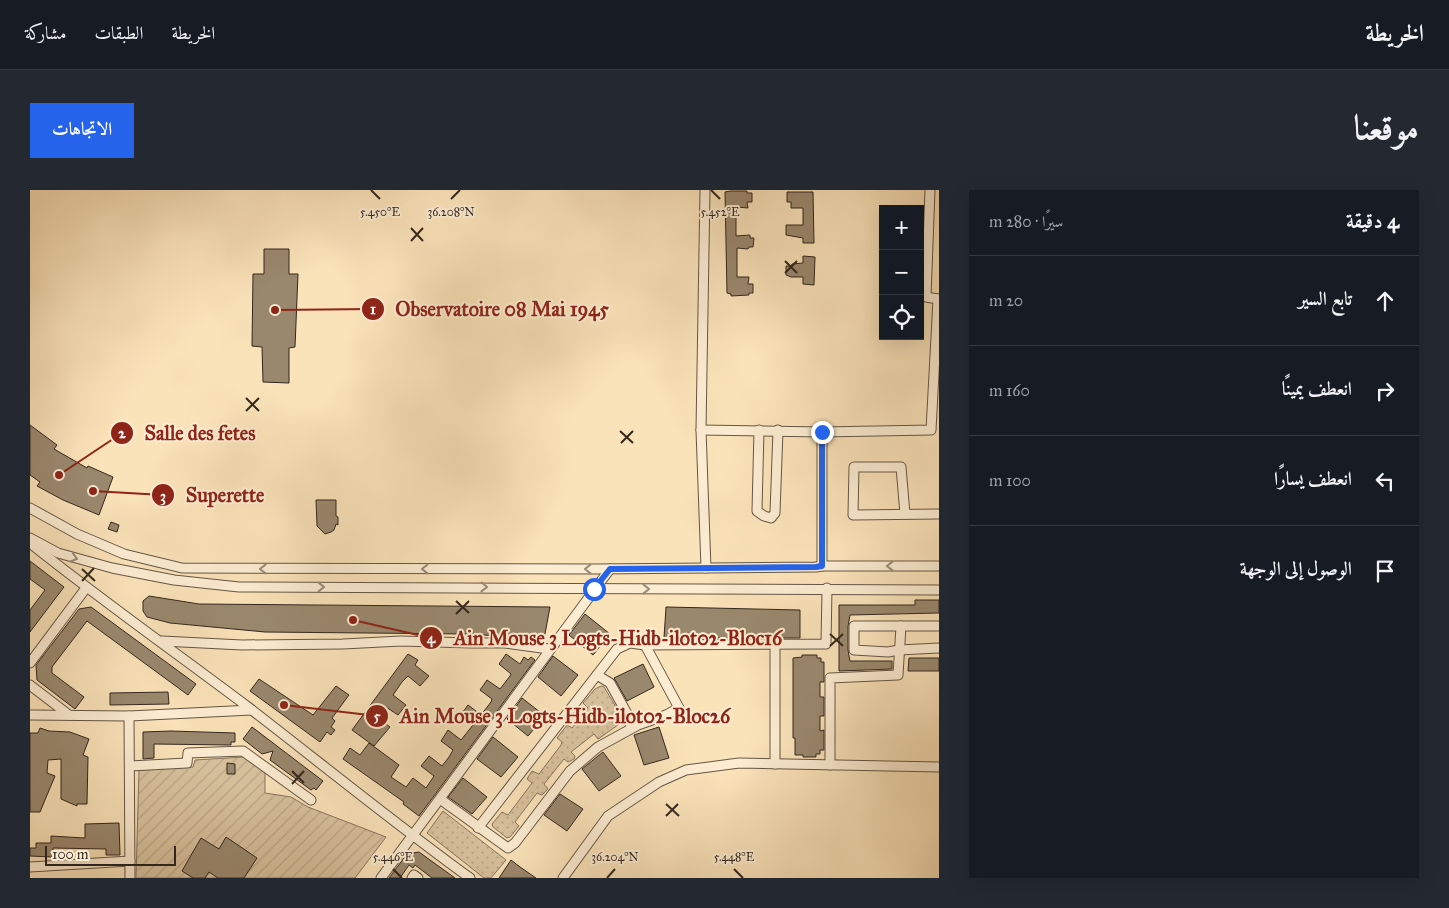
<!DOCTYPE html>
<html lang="ar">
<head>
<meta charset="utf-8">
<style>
	body { margin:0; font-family:"IM FELL Great Primer",Amiri,serif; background:#242831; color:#f1f3f6; direction:rtl }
	.controls { position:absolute; right:15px; top:15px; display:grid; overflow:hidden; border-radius:0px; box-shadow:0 5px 20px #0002 }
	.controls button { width:45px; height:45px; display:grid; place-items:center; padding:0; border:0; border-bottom:1px solid #363941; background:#171b24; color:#f1f3f6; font:25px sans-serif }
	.scale { position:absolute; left:15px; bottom:12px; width:131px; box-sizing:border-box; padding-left:5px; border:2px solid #33271d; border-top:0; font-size:14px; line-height:18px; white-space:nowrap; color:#33271d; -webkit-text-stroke:4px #fcecd2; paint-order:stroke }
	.stop { position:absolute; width:15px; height:15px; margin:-11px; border:4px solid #2563eb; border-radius:50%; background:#fff }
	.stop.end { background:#2563eb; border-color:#fff; box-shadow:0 1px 5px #0008 }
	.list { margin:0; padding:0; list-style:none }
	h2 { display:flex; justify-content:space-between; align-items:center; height:65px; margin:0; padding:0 20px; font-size:21px }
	h2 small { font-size:16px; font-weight:400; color:#9ea1a6 }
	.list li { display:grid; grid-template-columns:32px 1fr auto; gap:15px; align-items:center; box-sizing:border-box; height:90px; padding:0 20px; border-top:1px solid #363941 }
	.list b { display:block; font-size:19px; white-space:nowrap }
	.list em { font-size:16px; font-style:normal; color:#9ea1a6 }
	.icon { flex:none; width:28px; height:28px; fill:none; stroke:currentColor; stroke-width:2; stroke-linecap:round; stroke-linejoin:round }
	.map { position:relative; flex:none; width:909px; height:688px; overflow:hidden; direction:ltr; border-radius:0px }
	header { display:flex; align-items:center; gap:30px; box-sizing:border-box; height:70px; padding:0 25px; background:#171b24; border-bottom:1px solid #363941 }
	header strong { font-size:24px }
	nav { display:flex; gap:28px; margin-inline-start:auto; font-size:18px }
	.intro { display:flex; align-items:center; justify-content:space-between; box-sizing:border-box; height:120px; padding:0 30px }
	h1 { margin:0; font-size:35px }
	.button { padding:12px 22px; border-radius:0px; background:#2563eb; color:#fff; font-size:18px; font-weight:700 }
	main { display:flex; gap:30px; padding:0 30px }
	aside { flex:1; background:#171b24; border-radius:0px; box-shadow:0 5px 20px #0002 }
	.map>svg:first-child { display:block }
	.grass { fill:url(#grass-dots); stroke:#86745e }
	.garden { fill:url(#garden-furrows); stroke:#86745e }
	.building { fill:#9a886e; stroke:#33271d }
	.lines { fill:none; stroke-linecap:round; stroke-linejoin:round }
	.minor-casing { stroke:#655644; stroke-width:11 }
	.minor { stroke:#fcecd2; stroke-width:9 }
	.oneway { stroke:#988a78 }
	.route { stroke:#2563eb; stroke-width:6 }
	.ticks { fill:none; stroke:#33271d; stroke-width:2 }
	.ticks-label { font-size:12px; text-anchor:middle; fill:#33271d; stroke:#fcecd2; stroke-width:4; stroke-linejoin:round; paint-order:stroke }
	.leader { fill:none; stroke:#8f2418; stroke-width:2 }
	.callout-dot { fill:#8f2418; stroke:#fcecd2; stroke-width:2 }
	.mark-label { font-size:15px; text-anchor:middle; font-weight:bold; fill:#fff }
	.callout-label { font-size:20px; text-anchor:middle; font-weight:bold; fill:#8f2418; stroke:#fcecd2; stroke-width:4; stroke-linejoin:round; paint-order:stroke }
</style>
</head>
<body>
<header>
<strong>الخريطة</strong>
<nav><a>الخريطة</a><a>الطبقات</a><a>مشاركة</a></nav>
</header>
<div class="intro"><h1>موقعنا</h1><a class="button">الاتجاهات</a></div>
<main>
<aside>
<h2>4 دقيقة<small>سيرًا · 280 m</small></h2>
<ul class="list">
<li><svg class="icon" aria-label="ahead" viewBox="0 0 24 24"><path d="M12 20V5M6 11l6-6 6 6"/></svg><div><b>تابع السير</b></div><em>20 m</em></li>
<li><svg class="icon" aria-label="right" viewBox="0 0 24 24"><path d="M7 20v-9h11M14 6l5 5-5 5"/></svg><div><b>انعطف يمينًا</b></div><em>160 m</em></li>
<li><svg class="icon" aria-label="left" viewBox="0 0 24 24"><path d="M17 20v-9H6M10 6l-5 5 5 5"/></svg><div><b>انعطف يسارًا</b></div><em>100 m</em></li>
<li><svg class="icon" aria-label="arrive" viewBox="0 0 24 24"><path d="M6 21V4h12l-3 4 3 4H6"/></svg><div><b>الوصول إلى الوجهة</b></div></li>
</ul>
</aside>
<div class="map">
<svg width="909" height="688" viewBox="0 0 909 688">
	<defs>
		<pattern id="grass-dots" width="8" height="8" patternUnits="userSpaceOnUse" patternTransform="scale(1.25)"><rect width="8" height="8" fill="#d8c29e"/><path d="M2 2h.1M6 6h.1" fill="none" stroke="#baa788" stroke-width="1.8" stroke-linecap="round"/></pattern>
		<pattern id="garden-furrows" width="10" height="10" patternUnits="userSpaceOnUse" patternTransform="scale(1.25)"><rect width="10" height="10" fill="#d8c29e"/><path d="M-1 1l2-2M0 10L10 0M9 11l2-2" fill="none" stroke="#baa788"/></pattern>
	</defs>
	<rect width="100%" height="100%" fill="#fae2b9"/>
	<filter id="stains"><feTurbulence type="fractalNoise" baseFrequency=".004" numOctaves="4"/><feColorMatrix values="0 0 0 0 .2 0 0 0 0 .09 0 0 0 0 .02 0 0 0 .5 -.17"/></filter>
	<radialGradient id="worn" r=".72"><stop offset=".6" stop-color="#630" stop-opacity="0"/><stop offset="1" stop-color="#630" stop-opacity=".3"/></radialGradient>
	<g class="grass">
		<polygon points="571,496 574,497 592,527 588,535 568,549 564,544 541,562 545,566 544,569 538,572 534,569 514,594 518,599 512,605 507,603 485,632 489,636 480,647 477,648 463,637 462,634 472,622 478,625 502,593 497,589 502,581 509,584 531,555 532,552 527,548 537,535 542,538 558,518 553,513 565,499"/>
		<polygon points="413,621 476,670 461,688 454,688 397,643"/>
	</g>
	<polygon class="garden" points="214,567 235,581 235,603 261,607 278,617 356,647 325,688 106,688 109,580 163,577 165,570"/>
	<g class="building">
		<polygon points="700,1 717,1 717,3 722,3 722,12 717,12 718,18 707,17 706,26 706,46 720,45 720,48 724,48 723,57 719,57 718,59 707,58 707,87 719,87 718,94 723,94 723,103 719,103 719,105 701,106 701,104 697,103 695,2"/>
		<polygon points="757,2 783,2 784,53 773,53 773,48 756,45 756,35 773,35 773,18 761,18 761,12 757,12"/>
		<polygon points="234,59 259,59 259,84 268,84 265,157 259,158 259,193 233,192 232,157 222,156 223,84 234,84"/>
		<polygon points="773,66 785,67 784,95 773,94 773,87 761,87 756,85 756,76 761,76 762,74 773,73"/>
		<polygon points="0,235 27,255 24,259 57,278 58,276 83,287 69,325 33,310 7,296 10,292 0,285"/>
		<polygon points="286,310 306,310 306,326 308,327 308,335 306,334 304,340 301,342 295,344 287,336"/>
		<polygon points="81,332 89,335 87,342 78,339"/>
		<polygon points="0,371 34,397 0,442 0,420 15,400 0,389"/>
		<polygon points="119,406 169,414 520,417 514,449 438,444 235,442 140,433 117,427 113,421 113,411"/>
		<polygon points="885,410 909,410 909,423 820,425 818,436 818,460 820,471 862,471 862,479 809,481 809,415 885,415"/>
		<polygon points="61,417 166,494 158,505 57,431 22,477 22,483 54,507 45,519 7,490 6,475 49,419"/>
		<polygon points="636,417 770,420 770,448 634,448"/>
		<polygon points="555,424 580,444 563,465 539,445"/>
		<polygon points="378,464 388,470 385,475 399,486 390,496 378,486 372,492 363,505 376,515 368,525 356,517 347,527 360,537 344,556 322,540"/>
		<polygon points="476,464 490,474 494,467 498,470 501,467 505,470 389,626 373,614 374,612 313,569 320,558 330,565 339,553 369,575 361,587 376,597 383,588 396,598 404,586 391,576 399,566 412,576 419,567 423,560 411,551 418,540 431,550 443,535 430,526 438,515 451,525 461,512 462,509 450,500 457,490 470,499 480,486 481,484 469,474"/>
		<polygon points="772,465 787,465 787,468 791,468 791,472 794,472 794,492 790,492 790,507 794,507 794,526 790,526 790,541 794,540 794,560 790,560 790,564 786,564 786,567 773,567 773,565 765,565 765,548 763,548 763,468 772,467"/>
		<polygon points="523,466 548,485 531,506 508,487"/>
		<polygon points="879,468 909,468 909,481 878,481"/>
		<polygon points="613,474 624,497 597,511 584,488"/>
		<polygon points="229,489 283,525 306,496 319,505 302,528 305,531 301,537 305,540 301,545 297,542 290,552 220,501"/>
		<polygon points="138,502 139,514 80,515 80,503"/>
		<polygon points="492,508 515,526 498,546 477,529"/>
		<polygon points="222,537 293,591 286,600 284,598 281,600 240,570 243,561 232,564 213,549"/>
		<polygon points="629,537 639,568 614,575 604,545"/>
		<polygon points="10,538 19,541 40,542 59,549 53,565 58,567 57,614 47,614 47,616 31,609 31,569 18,570 17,583 25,586 10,622 0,622 0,543 8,543"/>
		<polygon points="141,541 205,543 205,552 201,552 201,555 124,554 124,568 113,569 113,542"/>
		<polygon points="463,547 488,567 471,587 447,569"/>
		<polygon points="573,562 591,586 569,601 552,579"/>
		<polygon points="197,573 205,574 205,584 197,584"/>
		<polygon points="433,588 457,607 442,624 418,607"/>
		<polygon points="530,604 553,619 537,641 514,625"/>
		<polygon points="89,633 90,665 76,665 76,659 23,658 23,667 0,666 0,658 6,658 6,653 21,653 21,646 55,648 55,634"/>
		<polygon points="196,647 227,668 214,688 188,688 179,682 175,688 163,688 152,681 171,648 189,659"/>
		<polygon points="389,662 425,688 402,688 385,675 383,678 379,675 370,688 359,688 377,664"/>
		<polygon points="481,670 490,677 506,688 469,688"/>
	</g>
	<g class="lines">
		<defs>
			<g id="minor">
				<polyline points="675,0 671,240 676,378"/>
				<polyline points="900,0 896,107 908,109"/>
				<polyline points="671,240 792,242 901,240 908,109 909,109"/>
				<polyline points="729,240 727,321 734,326 741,328 745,323 748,240"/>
				<polyline points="792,242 792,376"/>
				<polyline points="0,318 47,344 94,364 152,378 566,379 786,377 792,376 909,376"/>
				<polyline points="875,324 871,277 824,277 823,325 909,324"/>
				<polyline points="0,348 28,363 82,378 144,390 209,397 909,400"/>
				<path d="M0,353C71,410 145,462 218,517C292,574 364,633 440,688"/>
				<polyline points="909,436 824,436 824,460 858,462 869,460 909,458"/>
				<polyline points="132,451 212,455 313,454 371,451 441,453 475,453 519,459"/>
				<polyline points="745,454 745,574"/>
				<polyline points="0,473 56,398"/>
				<polyline points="567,485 580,493 600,529 601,538"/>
				<polyline points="0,495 39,525"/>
				<polyline points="0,525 99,526 222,520"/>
				<polyline points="99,526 100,688"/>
				<polyline points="800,575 800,488 868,485 871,436"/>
				<polyline points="100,576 157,573 158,563 213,561 281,610"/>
				<polyline points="410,609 478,658 485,653 540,581 568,557 608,535 636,525 649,518 615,455"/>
				<polyline points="448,638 587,459 600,453 615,455 796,454 797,398"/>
				<polyline points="0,677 100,671"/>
				<polyline points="351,688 580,379"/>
				<polyline points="382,688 384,685 388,688"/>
				<polyline points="533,688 578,626 629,592 656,580 709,573 909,577"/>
			</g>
		</defs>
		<use href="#minor" class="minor-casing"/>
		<use href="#minor" class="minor"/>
	</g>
	<defs><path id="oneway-chevron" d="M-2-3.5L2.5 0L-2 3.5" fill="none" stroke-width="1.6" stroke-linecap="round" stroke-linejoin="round" transform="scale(1.25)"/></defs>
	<g class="oneway">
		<use href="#oneway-chevron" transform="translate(44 368) rotate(16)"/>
		<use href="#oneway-chevron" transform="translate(860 376) rotate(180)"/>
		<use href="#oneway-chevron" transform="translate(233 379) rotate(-180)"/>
		<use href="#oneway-chevron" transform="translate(395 379) rotate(-180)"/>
		<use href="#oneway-chevron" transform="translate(558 379) rotate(180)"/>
		<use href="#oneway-chevron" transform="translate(291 397)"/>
		<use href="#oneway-chevron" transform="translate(454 397) rotate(1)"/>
		<use href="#oneway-chevron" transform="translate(616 399)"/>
	</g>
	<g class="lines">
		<polyline class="route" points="564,399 580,379 786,377 792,376 792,242"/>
	</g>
	<path class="ticks" d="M341,0L350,9M681,0L690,9M421,9L430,0M381,38L393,51M381,51L393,38M755,71L767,83M755,83L767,71M216,208L229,221M216,221L229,208M590,241L603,253M591,253L603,241M52,379L65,391M52,391L64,378M426,411L439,423M426,424L439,411M800,444L813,456M800,456L813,444M262,581L274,593M262,594L274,581M636,614L649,626M636,626L648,614M363,679L372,688M704,679L713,688M577,688L585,679"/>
	<g class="ticks-label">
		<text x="350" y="26">5.450°E</text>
		<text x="690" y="26">5.452°E</text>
		<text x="421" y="26">36.208°N</text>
		<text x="585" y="671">36.204°N</text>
		<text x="363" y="671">5.446°E</text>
		<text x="704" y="671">5.448°E</text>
	</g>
	<path class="leader" d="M245 120L343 119M29 285L92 243M63 301L133 305M323 430L401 448M254 515L347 526"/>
	<g class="callout-dot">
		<circle cx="245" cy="120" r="5"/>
		<circle cx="29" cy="285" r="5"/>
		<circle cx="63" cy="301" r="5"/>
		<circle cx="323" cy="430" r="5"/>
		<circle cx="254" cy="515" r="5"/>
		<circle cx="343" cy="119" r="12"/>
		<circle cx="92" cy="243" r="12"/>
		<circle cx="133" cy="305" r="12"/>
		<circle cx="401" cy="448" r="12"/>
		<circle cx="347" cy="526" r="12"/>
	</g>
	<g class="mark-label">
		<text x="343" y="124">1</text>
		<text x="92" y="248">2</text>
		<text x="133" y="311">3</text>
		<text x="401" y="453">4</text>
		<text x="347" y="531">5</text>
	</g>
	<g class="callout-label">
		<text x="472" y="126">Observatoire 08 Mai 1945</text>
		<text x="170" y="250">Salle des fetes</text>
		<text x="195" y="312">Superette</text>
		<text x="588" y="455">Ain Mouse 3 Logts-Hidb-ilot02-Bloc16</text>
		<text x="535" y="533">Ain Mouse 3 Logts-Hidb-ilot02-Bloc26</text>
	</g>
	<rect width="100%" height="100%" filter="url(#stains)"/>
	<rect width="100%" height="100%" fill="url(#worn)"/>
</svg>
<div class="controls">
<button>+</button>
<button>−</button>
<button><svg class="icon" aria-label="locate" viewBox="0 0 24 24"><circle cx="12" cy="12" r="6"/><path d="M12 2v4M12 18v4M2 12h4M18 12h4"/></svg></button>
</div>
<div class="scale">100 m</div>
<div class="stop" style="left:564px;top:399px"></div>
<div class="stop end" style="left:792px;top:242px"></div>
</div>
</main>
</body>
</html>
